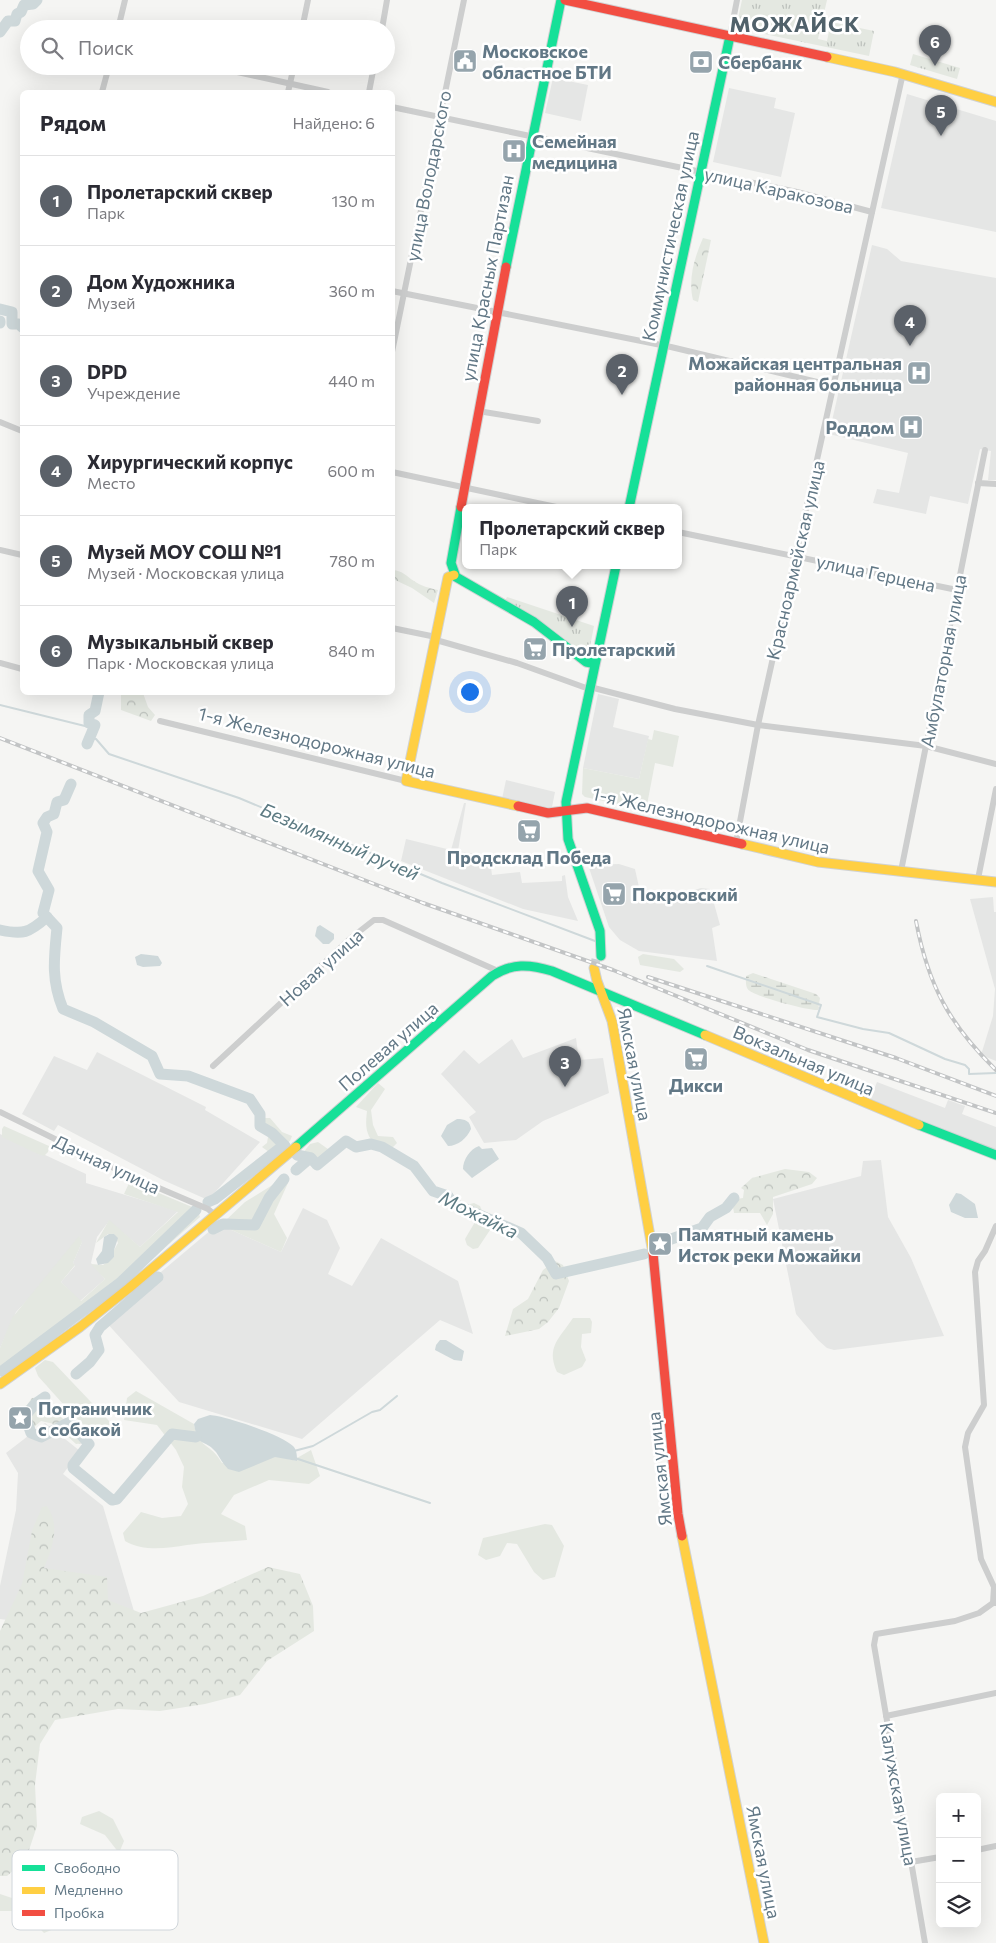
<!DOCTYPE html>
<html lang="ru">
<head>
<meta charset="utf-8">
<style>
	body { margin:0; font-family:Commissioner,sans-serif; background:#f2f2f3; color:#2b2b33 }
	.controls { position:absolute; right:15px; bottom:15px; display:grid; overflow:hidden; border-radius:8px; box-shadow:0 5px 20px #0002 }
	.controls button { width:45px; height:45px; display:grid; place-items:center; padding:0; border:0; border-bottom:1px solid #e1e1e2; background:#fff; color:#2b2b33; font:25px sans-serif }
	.you { position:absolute; left:469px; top:691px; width:18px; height:18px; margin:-12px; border:4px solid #fff; border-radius:50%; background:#1a73e8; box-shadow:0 0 0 8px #1a73e833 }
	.badge { display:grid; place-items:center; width:32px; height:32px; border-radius:50%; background:#5b6169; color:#fff; font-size:16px; font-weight:700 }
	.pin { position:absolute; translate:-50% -41px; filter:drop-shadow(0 1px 2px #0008) }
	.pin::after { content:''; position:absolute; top:26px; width:18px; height:15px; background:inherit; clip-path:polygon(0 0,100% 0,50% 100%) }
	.popup { position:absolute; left:462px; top:504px; width:220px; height:65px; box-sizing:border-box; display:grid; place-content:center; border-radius:8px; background:#fff; filter:drop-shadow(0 1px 4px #0005); font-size:16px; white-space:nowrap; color:#7c7c81 }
	.popup b { font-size:19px; color:#2b2b33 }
	.popup::after { content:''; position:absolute; left:50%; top:100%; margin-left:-10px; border:10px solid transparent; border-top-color:#fff }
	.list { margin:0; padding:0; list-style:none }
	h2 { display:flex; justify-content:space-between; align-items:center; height:65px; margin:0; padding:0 20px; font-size:21px }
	h2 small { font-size:16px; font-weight:400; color:#7c7c81 }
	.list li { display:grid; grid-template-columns:32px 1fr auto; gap:15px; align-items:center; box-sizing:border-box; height:90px; padding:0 20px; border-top:1px solid #e1e1e2 }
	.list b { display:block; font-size:19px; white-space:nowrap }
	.list p { margin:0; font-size:16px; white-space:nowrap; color:#7c7c81 }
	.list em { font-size:16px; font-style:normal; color:#7c7c81 }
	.icon { flex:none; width:28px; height:28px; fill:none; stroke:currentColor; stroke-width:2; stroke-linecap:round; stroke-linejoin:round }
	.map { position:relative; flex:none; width:996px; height:1943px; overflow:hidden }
	.search { position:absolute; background:#fff; box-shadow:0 5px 20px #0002; left:20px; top:20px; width:375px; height:55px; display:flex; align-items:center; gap:12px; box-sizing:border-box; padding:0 18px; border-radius:28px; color:#7c7c81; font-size:19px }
	.panel { position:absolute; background:#fff; box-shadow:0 5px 20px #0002; left:20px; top:90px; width:375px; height:605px; border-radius:8px }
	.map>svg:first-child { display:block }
	.built { fill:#e5e6e5 }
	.green { fill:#e4e8e1 }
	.forest { fill:url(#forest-crowns) }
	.wetland { fill:url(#wetland-marsh) }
	.park { fill:url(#park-tufts) }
	.water { fill:#ced8da }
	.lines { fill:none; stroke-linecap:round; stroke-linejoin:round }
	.stream { stroke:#ced8da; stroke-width:2 }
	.river { stroke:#ced8da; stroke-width:11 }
	.secondary-tunnel { stroke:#c9d0d2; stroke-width:9; stroke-dasharray:9 4.5; stroke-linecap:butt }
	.fast-casing { stroke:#d0d2d3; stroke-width:11 }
	.slow-casing { stroke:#d0d2d3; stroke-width:11 }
	.jam-casing { stroke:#d0d2d3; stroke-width:11 }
	.street { stroke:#cdcece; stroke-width:6 }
	.fast { stroke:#16e098; stroke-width:9 }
	.slow { stroke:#ffcf43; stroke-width:9 }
	.jam { stroke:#f24e42; stroke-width:9 }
	.rail-casing { stroke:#c2c4c5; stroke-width:4 }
	.rail { stroke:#fff; stroke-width:2; stroke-dasharray:5.5; stroke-linecap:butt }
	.labels { text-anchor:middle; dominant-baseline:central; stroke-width:5; stroke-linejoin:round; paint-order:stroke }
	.poi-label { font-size:18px; font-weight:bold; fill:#627886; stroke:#fff; text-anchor:start }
	.street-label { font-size:18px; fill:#627886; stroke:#fff }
	.water-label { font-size:19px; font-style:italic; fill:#5d7b83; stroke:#fff }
	.district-label { font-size:22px; font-weight:bold; letter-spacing:1px; fill:#50616a; stroke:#fff }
	.key { fill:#fff; stroke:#d0d6db; stroke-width:1 }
	.key-label { font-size:14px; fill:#627886 }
</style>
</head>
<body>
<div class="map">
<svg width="996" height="1943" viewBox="0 0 996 1943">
	<defs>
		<pattern id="forest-crowns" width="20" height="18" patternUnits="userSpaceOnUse" patternTransform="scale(1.25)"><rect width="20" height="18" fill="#e4e8e1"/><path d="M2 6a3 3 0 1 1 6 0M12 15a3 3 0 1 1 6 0" fill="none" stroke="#bcc1bc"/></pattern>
		<pattern id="wetland-marsh" width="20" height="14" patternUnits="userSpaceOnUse" patternTransform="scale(1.25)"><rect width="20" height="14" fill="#e4e8e1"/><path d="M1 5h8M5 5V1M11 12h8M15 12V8" fill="none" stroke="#bcc1bc"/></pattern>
		<pattern id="park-tufts" width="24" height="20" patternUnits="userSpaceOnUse" patternTransform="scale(1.25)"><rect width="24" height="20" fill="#e4e8e1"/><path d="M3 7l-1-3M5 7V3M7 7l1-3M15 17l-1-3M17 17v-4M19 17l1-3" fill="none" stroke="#bcc1bc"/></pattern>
	</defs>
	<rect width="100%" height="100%" fill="#f5f5f3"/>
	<g class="built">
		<polygon points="553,78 588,85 581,121 545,113"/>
		<polygon points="729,88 776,98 774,108 795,113 781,177 713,162"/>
		<polygon points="907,94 996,121 996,232 881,208"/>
		<polygon points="872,245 887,249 901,261 996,278 996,480 988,480 991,451 980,449 968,504 930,496 926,514 873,503 877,489 899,493 908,453 829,434"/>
		<polygon points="598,694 619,699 613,727 649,736 639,779 583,768"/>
		<polygon points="506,780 555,792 552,807 546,809 502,799"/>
		<polygon points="464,803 466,803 458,851 481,855 489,853 492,875 520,872 522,883 562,881 562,876 565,875 568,897 578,921 523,909 401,861 406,839 451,850"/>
		<polygon points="619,864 635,869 642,901 676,896 701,888 710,889 720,925 712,928 717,961 639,951 620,940 609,927 588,865"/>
		<polygon points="993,897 994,912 996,912 996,1061 981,1055 993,1016 995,989 970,899"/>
		<polygon points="576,1038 579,1060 603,1058 609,1093 543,1121 516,1140 484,1143 469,1117 476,1112 441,1074 464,1050 479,1064 512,1039 523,1058"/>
		<polygon points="97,1052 206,1107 205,1110 260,1142 208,1200 163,1180 58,1125 54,1131 22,1114 54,1056 87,1070"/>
		<polygon points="877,1082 945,1108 948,1100 965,1106 962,1114 996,1127 996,1151 869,1102"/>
		<polygon points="0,1134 86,1174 86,1183 178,1211 140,1247 109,1221 97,1237 91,1263 105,1279 80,1301 61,1282 75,1266 73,1263 82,1242 16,1312 0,1348"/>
		<polygon points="881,1160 888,1217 911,1258 944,1336 834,1350 827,1348 818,1340 796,1314 773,1199 861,1176 863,1161"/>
		<polygon points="303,1208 327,1220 340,1248 328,1274 352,1286 381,1238 458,1281 473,1334 440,1320 302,1439 179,1402 104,1320 218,1224 281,1252"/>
		<polygon points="45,1423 80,1451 63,1474 103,1506 136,1618 40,1624 0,1619 0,1586 16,1510 18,1473 6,1453"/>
	</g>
	<g class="green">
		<polygon points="654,730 679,736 673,767 655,763 646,810 641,809 642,806 623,802 622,805 585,797 582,794 583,768 639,779 648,739 652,740"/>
		<polygon points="643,954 674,959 684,969 680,972 640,965 638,957"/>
		<path d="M378,1083L385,1089L371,1110L373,1125L378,1136L393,1137L397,1143L386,1154C369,1139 364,1135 367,1111L356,1107Z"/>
		<polygon points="263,1118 270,1118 282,1132 292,1136 290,1141 269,1152 262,1147 267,1143 268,1137"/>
		<polygon points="4,1126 49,1146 48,1152 44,1156 38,1154 2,1137 2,1129"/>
		<polygon points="318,1142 328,1149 327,1154 318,1159 306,1156 303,1153 310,1144"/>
		<polygon points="282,1179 287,1180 288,1183 274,1214 287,1238 281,1252 227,1228 225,1221 245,1202"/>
		<polygon points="130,1181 197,1209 200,1217 114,1292 55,1337 2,1373 0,1371 0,1348 12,1318 79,1236 82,1242 73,1263 75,1265 61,1282 81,1301 105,1279 91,1264 103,1265 114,1257 114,1250 118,1243 114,1234 108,1234 96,1243 109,1220 140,1247 178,1212 124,1194"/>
		<polygon points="474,1203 480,1206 483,1213 492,1223 490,1230 478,1248 473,1249 467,1245 465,1239 475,1222 470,1204"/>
		<path d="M573,1318H590L592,1322L591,1333L582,1334L581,1347L586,1360L582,1367L564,1375L557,1372C546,1347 559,1339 573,1318Z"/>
		<path d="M45,1360L53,1362L109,1421V1427L100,1436C88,1434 49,1388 38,1376L35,1368Z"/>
		<path d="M136,1391L194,1424C198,1449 210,1442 222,1463L261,1462L275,1456L297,1461V1458L311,1450L320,1476L309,1484L269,1480L234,1495L221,1514L245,1526L247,1540C227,1542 207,1542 187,1545C167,1548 144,1552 125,1541L123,1533L141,1512L162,1518L181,1516L188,1504L182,1487L184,1467L176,1450L157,1425L124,1420L127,1398Z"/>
		<polygon points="545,1524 552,1525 564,1546 555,1577 543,1580 534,1572 517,1544 507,1543 500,1556 486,1560 478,1555 483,1538"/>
		<polygon points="99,1811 113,1819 124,1841 119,1853 105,1835 80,1824 82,1817"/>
		<polygon points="75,1865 89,1868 96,1880 73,1901 61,1926 44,1933 23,1911 0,1911 0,1894 18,1900 45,1901 58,1891 48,1882 47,1876 50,1869"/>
	</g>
	<g class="forest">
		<path d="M703,238L711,240L698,302L693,300C688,280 694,258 703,238Z"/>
		<path d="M393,570C403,571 406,576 414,581C421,586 429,588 438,590L434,603L412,588L393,579Z"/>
		<polygon points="121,693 143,693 148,707 155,715 151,721 121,710"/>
		<polygon points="785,1169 809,1172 817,1178 812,1184 773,1197 773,1214 767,1225 760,1213 734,1213 733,1207 737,1199 743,1198 744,1190 741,1188 752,1178"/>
		<polygon points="555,1261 563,1265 569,1281 559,1308 548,1322 539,1329 505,1336 513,1309 528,1299 543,1270"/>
		<polygon points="41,1397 84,1440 83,1443 76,1444 54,1424 41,1421 33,1428 24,1424 20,1415 13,1416 13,1413 27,1405 32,1398"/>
		<path d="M47,1506C61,1526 52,1548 44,1568L107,1577L108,1600L141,1613L203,1596L268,1567L300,1574L313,1606L314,1631L267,1661L240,1695L205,1704L160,1711L118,1709L55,1720L40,1744L35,1785L37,1826L26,1859L7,1876H0V1631L22,1584L32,1531L42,1507Z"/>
	</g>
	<path class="wetland" d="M753,973L816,994L820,998L818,1010C810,1011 757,997 750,991C745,988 746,981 746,976Z"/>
	<g class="park">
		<polygon points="742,0 827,0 818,39 827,41 831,22 874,31 869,56 736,28"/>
		<polygon points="913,54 960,68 957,79 910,65"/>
		<polygon points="507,597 594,626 588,657 551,628 505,601"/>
	</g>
	<g class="water">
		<polygon points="320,925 334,934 334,939 329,944 323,944 315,936 317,927"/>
		<polygon points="141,954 158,956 162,963 160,966 143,967 137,965 135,957"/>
		<path d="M457,1119C465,1119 470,1121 471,1129C467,1138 458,1146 448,1146L441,1136L447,1125Z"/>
		<path d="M479,1146L482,1149L492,1148L499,1159L472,1178L463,1169C463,1160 470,1149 479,1146Z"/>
		<polygon points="956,1193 961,1194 975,1204 978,1218 965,1218 951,1212 949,1205"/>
		<polygon points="109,1234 114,1234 118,1238 114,1250 114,1257 108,1263 98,1265 96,1259 102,1251 104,1237"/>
		<polygon points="440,1340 446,1340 464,1351 462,1361 454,1360 435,1350 436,1345"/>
		<path d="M210,1415C226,1416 282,1435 293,1446C297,1450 297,1456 297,1461L275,1457L239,1472L228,1469C223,1464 220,1458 216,1452C204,1438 198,1449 194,1424L198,1419Z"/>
	</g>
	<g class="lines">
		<g class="stream">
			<polyline points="0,705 93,728"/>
			<polyline points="89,737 96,739 109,754 239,798 442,883 595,941"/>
			<polyline points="707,966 821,1005 817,1017 863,1029 889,1033 945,1059 965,1065 969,1069 969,1074 996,1073"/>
			<polyline points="294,1451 313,1446 372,1412 380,1410 397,1396"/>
			<polyline points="295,1458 430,1503"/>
		</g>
		<g class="river">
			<polyline points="0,32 8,21 15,21 17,14 21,12 24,5 33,4 37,0"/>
			<polyline points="0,309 12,312 12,324 19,324 22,327"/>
			<polyline points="0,321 0,323"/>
			<polyline points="87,744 95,725 89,723 89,715 95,711 99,692"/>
			<path d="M71,784L64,800L57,802L54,814L47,817L43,823L47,832L38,871L49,890L43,913L57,928C54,958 51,980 63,1009L94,1022L152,1056L160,1074L188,1076L250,1099L260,1114V1126L272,1133L285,1146"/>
			<path d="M0,930C23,935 29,933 47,917"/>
			<polyline points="297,1155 311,1158 317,1165 346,1141 356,1147 371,1144 382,1147 414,1166 433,1191 448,1196 452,1203 521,1233 547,1258 556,1274 644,1254"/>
			<polyline points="296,1170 310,1158"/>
			<polyline points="208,1202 215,1199 284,1145"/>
			<polyline points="213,1229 223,1224 255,1225 269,1198 284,1179"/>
			<polyline points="658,1251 660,1250 663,1242 702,1228 710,1217 726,1208 734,1198"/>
			<polyline points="2,1371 120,1283 196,1210"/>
			<polyline points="76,1374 90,1362 99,1350 95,1335 100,1327 158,1277"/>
			<polyline points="45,1397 35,1404 25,1416 31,1433 41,1437 70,1422 89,1444 73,1465 73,1468 112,1500 117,1499 172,1434 196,1437"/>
		</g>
		<polyline class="secondary-tunnel" points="594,968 597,955"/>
		<defs>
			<g id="fast">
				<polyline points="506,267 561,0"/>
				<polyline points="461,507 451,563 456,577 534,622 586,662 591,663 596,657"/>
				<polyline points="629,508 730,36"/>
				<polyline points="601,956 600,931 568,839 566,802 616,566"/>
				<polyline points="919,1125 996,1155"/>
				<path d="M296,1147L492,976C512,963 529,964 552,971L705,1035"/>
			</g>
			<g id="slow">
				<polyline points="827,57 895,72 996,102"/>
				<polyline points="454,575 448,577 406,781 518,806"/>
				<polyline points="742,844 818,862 996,882"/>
				<polyline points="594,968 597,981 612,1021 653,1253"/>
				<polyline points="705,1035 919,1125"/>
				<polyline points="0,1384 80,1327 129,1288 296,1147"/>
				<polyline points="682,1536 764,1943"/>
			</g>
			<g id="jam">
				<polyline points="565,0 827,57"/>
				<polyline points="461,507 506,267"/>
				<polyline points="518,806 548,813 587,808 742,844"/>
				<polyline points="653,1253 678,1514 682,1536"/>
			</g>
		</defs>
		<use href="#fast" class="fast-casing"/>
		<use href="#slow" class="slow-casing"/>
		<use href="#jam" class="jam-casing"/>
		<g class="street">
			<polyline points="118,29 125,0"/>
			<polyline points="302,29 308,0"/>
			<polyline points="382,29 387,0"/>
			<polyline points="730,36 737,0"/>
			<polyline points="210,66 328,92"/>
			<polyline points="102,92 109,66"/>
			<polyline points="288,92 294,66"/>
			<polyline points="369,92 374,66"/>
			<polyline points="392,107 797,192 872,212"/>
			<polyline points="392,291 671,347 834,386"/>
			<polyline points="392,352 464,0"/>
			<polyline points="478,411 538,421"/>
			<polyline points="0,422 22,431"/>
			<polyline points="392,472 561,508"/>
			<polyline points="978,483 996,484"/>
			<polyline points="678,532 957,590"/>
			<polyline points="0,550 22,555"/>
			<polyline points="392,628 436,637"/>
			<polyline points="436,640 517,663 589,689"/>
			<polyline points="0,663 22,669"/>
			<polyline points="590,687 675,709 758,725 926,746 996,764"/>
			<polyline points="160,721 406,781"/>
			<polyline points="736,843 758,725 903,73"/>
			<polyline points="901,871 985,450"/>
			<polyline points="978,879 996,789"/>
			<polyline points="213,1066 351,938 374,920 383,920 498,971"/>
			<polyline points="0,1112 126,1174 208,1209 215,1215"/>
			<polyline points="993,1603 994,1587 981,1559 965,1447 968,1433 984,1405 975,1272 978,1261 985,1251 996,1226"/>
			<polyline points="886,1716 996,1693"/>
			<polyline points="977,1850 996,1846"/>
			<polyline points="911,1862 940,1857"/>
			<polyline points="925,1943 874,1645 876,1634 955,1621 979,1613 993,1603 996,1603"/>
		</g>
		<use href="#fast" class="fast"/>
		<use href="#slow" class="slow"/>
		<use href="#jam" class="jam"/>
		<defs>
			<g id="rail">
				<polyline points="0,738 423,903 613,970 808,1050 996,1113"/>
				<path d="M916,921C928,985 949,1024 996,1070"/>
				<polyline points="648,977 896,1058 996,1096"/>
			</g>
		</defs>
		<use href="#rail" class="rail-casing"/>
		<use href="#rail" class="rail"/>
	</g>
	<defs>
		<symbol id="civic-square" viewBox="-11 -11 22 22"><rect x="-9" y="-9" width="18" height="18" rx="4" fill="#95a4ac" stroke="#fff"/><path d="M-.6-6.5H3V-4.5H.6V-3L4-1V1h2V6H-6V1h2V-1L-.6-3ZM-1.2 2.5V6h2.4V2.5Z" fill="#fff"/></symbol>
		<symbol id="bank-square" viewBox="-11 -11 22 22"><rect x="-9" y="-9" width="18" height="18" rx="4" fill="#95a4ac" stroke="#fff"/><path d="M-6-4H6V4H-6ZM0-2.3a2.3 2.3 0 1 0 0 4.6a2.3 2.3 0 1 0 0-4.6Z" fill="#fff"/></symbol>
		<symbol id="hospital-square" viewBox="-11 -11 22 22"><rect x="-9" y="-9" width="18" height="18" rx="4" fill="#95a4ac" stroke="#fff"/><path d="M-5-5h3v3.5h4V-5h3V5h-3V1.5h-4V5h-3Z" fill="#fff"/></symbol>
		<symbol id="supermarket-square" viewBox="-11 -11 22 22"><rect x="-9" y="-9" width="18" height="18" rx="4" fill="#95a4ac" stroke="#fff"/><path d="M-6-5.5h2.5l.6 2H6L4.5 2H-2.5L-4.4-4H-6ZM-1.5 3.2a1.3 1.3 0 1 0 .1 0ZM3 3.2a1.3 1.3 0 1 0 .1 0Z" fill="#fff"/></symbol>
		<symbol id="sight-square" viewBox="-11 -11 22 22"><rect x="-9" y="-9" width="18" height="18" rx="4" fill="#95a4ac" stroke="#fff"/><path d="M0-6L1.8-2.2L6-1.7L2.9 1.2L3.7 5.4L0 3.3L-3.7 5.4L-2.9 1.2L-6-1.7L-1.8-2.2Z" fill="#fff"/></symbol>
	</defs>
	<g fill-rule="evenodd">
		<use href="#civic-square" x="451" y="47" width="28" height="28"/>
		<use href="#bank-square" x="687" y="48" width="28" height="28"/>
		<use href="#hospital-square" x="500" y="137" width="28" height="28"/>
		<use href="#hospital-square" x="905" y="359" width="28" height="28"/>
		<use href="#hospital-square" x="897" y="413" width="28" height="28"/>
		<use href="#supermarket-square" x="521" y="635" width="28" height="28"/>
		<use href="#supermarket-square" x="515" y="817" width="28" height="28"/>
		<use href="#supermarket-square" x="600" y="880" width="28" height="28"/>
		<use href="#supermarket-square" x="682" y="1045" width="28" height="28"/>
		<use href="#sight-square" x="646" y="1230" width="28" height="28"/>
		<use href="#sight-square" x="6" y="1404" width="28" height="28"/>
	</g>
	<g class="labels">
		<g class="poi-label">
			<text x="482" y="51">Московское<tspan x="482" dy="21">областное БТИ</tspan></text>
			<text x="718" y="62">Сбербанк</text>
			<text x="532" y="141">Семейная<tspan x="532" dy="21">медицина</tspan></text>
			<text x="902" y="363" text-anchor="end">Можайская центральная<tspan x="902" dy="21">районная больница</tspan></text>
			<text x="894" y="427" text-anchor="end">Роддом</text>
			<text x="552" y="649">Пролетарский</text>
			<text x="529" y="857" text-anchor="middle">Продсклад Победа</text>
			<text x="632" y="894">Покровский</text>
			<text x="696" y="1085" text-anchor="middle">Дикси</text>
			<text x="678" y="1234">Памятный камень<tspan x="678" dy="21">Исток реки Можайки</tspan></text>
			<text x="38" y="1408">Пограничник<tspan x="38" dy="21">с собакой</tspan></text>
		</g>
		<g class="street-label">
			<text transform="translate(428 176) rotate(-79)">улица Володарского</text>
			<text transform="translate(779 190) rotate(13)">улица Каракозова</text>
			<text transform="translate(670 236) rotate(-78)">Коммунистическая улица</text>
			<text transform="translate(487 278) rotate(-79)">улица Красных Партизан</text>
			<text transform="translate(795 560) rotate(-77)">Красноармейская улица</text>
			<text transform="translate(876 573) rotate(12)">улица Герцена</text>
			<text transform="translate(943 661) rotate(-79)">Амбулаторная улица</text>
			<text transform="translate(317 742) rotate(14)">1-я Железнодорожная улица</text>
			<text transform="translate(711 820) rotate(13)">1-я Железнодорожная улица</text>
			<text transform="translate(321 967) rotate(-42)">Новая улица</text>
			<text transform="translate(388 1046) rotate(-41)">Полевая улица</text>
			<text transform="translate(804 1060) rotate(23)">Вокзальная улица</text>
			<text transform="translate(635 1064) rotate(79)">Ямская улица</text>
			<text transform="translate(107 1164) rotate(25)">Дачная улица</text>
			<text transform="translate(659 1469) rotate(-96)">Ямская улица</text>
			<text transform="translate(899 1794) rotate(80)">Калужская улица</text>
			<text transform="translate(764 1862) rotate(79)">Ямская улица</text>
		</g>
		<g class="water-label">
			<text transform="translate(340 841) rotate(23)">Безымянный ручей</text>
			<text transform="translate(479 1214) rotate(26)">Можайка</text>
		</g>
		<g class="district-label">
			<text x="795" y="23">МОЖАЙСК</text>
		</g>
	</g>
	<rect x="12" y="1850" width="166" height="80" rx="8" class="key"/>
	<rect x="22" y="1865" width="23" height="6" fill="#16e098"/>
	<rect x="22" y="1887" width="23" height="7" fill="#ffcf43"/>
	<rect x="22" y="1910" width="23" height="6" fill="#f24e42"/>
	<g class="key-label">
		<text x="54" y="1873">Свободно</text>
		<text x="54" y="1895">Медленно</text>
		<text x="54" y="1918">Пробка</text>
	</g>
</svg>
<div class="controls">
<button>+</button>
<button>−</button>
<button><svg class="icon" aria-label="layers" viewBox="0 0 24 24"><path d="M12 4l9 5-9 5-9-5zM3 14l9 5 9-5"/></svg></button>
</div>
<div class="you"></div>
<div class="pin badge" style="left:572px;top:627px">1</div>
<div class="popup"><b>Пролетарский сквер</b>Парк</div>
<div class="pin badge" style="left:622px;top:395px">2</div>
<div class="pin badge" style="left:565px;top:1087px">3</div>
<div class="pin badge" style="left:910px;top:346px">4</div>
<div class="pin badge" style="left:941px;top:136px">5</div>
<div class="pin badge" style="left:935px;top:66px">6</div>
<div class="search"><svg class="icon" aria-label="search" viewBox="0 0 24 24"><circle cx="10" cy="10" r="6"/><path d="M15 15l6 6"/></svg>Поиск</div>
<section class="panel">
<h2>Рядом<small>Найдено: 6</small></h2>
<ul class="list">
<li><span class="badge">1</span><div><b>Пролетарский сквер</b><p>Парк</p></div><em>130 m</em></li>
<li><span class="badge">2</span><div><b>Дом Художника</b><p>Музей</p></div><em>360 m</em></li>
<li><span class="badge">3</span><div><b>DPD</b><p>Учреждение</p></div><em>440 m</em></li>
<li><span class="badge">4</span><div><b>Хирургический корпус</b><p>Место</p></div><em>600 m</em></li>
<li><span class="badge">5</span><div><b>Музей МОУ СОШ №1</b><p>Музей · Московская улица</p></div><em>780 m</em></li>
<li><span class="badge">6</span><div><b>Музыкальный сквер</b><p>Парк · Московская улица</p></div><em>840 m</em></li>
</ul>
</section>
</div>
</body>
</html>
